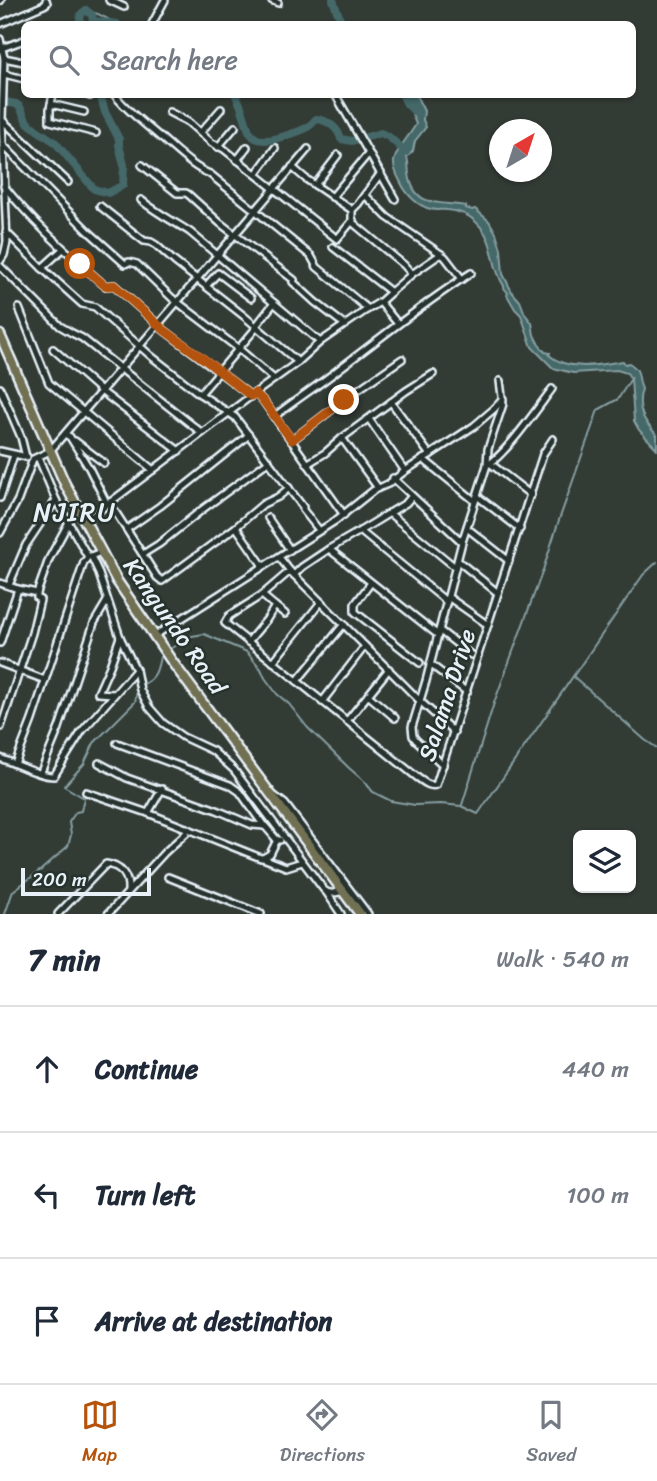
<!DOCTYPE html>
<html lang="en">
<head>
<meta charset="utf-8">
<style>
	body { margin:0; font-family:Sriracha,sans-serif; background:#f2f2f3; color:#1f2937 }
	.controls { position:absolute; right:21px; bottom:21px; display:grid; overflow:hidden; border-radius:10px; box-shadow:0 2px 5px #0004 }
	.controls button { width:63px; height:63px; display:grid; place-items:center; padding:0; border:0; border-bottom:2px solid #e0e1e3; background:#fff; color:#1f2937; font:35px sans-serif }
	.compass { position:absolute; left:489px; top:119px; width:63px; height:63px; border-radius:50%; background:#fff; box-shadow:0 2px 5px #0004; rotate:39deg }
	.scale { position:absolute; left:21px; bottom:18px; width:130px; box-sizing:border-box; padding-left:7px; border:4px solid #e8f1f8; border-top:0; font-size:19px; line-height:24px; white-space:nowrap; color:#e8f1f8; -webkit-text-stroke:5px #26332d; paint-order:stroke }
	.stop { position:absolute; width:21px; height:21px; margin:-16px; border:5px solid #b45309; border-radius:50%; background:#fff }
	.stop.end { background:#b45309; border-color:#fff; box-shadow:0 2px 7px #0008 }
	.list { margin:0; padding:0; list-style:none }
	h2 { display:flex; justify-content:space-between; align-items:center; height:91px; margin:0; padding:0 28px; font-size:30px }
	h2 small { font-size:23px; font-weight:400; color:#747a83 }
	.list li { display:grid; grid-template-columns:46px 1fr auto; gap:21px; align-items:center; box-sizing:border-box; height:126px; padding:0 28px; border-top:2px solid #e0e1e3 }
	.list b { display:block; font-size:26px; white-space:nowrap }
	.list em { font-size:23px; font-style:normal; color:#747a83 }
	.icon { flex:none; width:38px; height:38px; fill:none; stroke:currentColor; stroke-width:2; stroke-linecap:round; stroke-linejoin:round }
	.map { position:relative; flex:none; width:657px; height:914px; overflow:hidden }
	.search { position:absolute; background:#fff; box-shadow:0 2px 5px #0004; left:21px; right:21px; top:21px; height:77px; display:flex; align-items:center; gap:18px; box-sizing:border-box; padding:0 24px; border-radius:10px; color:#747a83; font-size:26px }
	.sheet { height:469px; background:#fff }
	nav { display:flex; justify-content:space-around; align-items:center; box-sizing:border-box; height:98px; border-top:2px solid #e0e1e3; background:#fff; font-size:19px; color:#747a83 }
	nav a { display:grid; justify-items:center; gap:4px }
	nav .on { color:#b45309 }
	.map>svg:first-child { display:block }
	.water { fill:#446869; stroke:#869fa2; stroke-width:2 }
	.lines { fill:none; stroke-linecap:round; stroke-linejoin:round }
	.stream { stroke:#869fa2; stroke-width:2 }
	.river { stroke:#446869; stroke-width:8 }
	.minor-casing { stroke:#e8f1f8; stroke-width:10 }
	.highway-casing { stroke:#e8f1f8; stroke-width:13 }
	.minor { stroke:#26332d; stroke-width:5 }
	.highway { stroke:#716f52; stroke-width:8 }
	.route { stroke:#b45309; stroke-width:9 }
	.labels { text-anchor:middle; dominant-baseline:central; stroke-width:5; stroke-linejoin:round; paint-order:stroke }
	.street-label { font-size:24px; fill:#e8f1f8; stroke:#26332d }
	.neighbourhood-label { font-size:26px; letter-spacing:2px; fill:#e8f1f8; stroke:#26332d }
</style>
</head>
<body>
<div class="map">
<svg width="657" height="914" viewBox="0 0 657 914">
	<rect width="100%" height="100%" fill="#333b35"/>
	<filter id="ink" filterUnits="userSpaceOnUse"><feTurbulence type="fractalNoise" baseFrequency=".0143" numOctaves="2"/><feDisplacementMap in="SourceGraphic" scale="14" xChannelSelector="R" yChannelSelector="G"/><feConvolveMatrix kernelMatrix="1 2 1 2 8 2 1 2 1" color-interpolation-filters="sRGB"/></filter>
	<g filter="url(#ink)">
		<path class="water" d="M402,95H416L424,111L423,120L426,127L415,141L413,151L407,157C409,164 408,168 409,174C414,209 441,201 466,206V208L472,210L475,209L489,221L496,233L501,249L503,274L512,292L520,301L525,314L532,323L534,335L539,345L545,352L550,353L549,355C568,372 600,365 623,361L625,364L629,363C643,372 636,376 642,389C636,408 643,421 657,435V449L639,430L634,421L631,379L627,373L617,370L573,373L553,368L532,347L521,315L515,309L507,295L508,293L504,288V286C489,263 497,242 476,222C468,214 459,211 447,210C442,209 436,211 431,209C417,206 406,194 400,181C397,175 393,168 394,161C397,147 410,136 416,124L413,117L410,106Z"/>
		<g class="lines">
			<g class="stream">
				<path d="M88,11C102,14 103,17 115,23"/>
				<polyline points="168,650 192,636 204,634 247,652 261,669 265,678 277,694 289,704 307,727 349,768 364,781 373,792 391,801 415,805 441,804 461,806 478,814 643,575 657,562"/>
				<polyline points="574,677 645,740 657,748"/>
				<path d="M142,685C156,678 157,671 160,657"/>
				<polyline points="462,805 494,703 543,570 558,523 598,410 618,399 632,377"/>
				<polyline points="5,914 13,891 41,870 68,846 71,835 69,822 76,812 81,811 84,798 64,786 84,764 94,743 135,702 137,691"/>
			</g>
			<g class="river">
				<polyline points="333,0 340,19 346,24"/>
				<polyline points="79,24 81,14 86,10 92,15 93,21 117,24"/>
				<path d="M235,94C253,124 239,152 288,135C299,131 309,129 316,119C328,120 338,128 341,139L352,141L381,133L389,137L406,152"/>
				<polyline points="402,94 407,104 417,114"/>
				<polyline points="0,101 16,104 20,107 27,122 37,130 55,142 94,189 108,193 123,185 124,165 119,145 119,139 105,112 100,94"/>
			</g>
			<defs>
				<g id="minor">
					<polyline points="109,0 124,7"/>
					<polyline points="271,0 278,3"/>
					<polyline points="0,1 1,0"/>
					<polyline points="0,24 44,5 47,3 46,0"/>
					<polyline points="152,24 165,0"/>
					<polyline points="0,39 4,58 2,120 7,242 4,255 0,261"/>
					<polyline points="2,48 24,40"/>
					<polyline points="4,58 24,62"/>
					<polyline points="4,74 24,79"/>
					<polyline points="53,94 50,109 50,121 96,133"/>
					<polyline points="84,94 90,96"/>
					<path d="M114,94C127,111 144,123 160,137C175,149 192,167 210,174L311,256L317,267L368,309"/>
					<polyline points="335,94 395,199"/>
					<polyline points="51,104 84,112"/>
					<polyline points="169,112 188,122 212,143 224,149 337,239 353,220"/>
					<polyline points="2,120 68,182"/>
					<polyline points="200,133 221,109"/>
					<polyline points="3,145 88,231 125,264 129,262 137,264 172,298 239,349 274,379"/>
					<polyline points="218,147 235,127"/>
					<polyline points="237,160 247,147"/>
					<polyline points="142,165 177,193 186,193 189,195 220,223 294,280 293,282 315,302 345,325"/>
					<polyline points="292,167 306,179 352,210 358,204 381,173"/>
					<polyline points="256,174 275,148"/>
					<polyline points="315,185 338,155"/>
					<path d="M4,186C33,223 68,253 103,284L106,286L114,285L164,330L251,396"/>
					<polyline points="365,195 387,217 441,254"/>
					<polyline points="332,197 369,153"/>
					<path d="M141,200C157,213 173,221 190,232L320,342"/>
					<polyline points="100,206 144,241 151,242 156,245 175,262 244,316 298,362"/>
					<polyline points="352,210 352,222 404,265 412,274 441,254 445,257 462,279"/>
					<polyline points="6,232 42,268 82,304 95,307 151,356 200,394 235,417 303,507 303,510 319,530"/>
					<polyline points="333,247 391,292 380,302 398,324"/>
					<polyline points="0,266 60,326 72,333 82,338 202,433"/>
					<polyline points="42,268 63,249"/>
					<polyline points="206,286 218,273 251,298"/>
					<polyline points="391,292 412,274"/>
					<polyline points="19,308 49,383 153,470"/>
					<polyline points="256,326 274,303"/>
					<polyline points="53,349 101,391 179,451"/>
					<polyline points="0,388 21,437 26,457"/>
					<polyline points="255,393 264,402 344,515"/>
					<polyline points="200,394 257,327"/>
					<polyline points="391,402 430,455"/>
					<path d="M274,417C295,400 318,386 339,369C382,337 425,302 471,273"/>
					<polyline points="369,419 405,471"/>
					<polyline points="65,434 70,437 89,468 107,504"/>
					<polyline points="342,438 378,488"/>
					<polyline points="292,440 356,391 402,359"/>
					<polyline points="75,441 104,463"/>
					<polyline points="0,451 27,457"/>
					<polyline points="38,457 56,500 88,557"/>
					<polyline points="423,459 475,501"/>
					<polyline points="307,464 325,453 342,438 406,391 433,374"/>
					<polyline points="491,464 531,495"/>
					<polyline points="487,465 488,449 503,404 500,381"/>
					<polyline points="393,478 462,542 426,681 412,727 413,736 416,740 443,765"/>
					<polyline points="477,496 520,529"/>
					<polyline points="0,498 14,455"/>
					<polyline points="109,502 157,577 162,581 236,527 263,504 278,497 289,488"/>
					<polyline points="389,513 455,567"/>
					<polyline points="268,518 290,550"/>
					<polyline points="84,522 251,396 298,362 320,342 365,311 380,302"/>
					<polyline points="236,527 263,566"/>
					<polyline points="467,528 509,561"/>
					<polyline points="127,529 160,506 249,435"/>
					<polyline points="360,531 447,602"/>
					<polyline points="0,533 18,500 33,459 50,451 308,149"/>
					<path d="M462,542L487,465C504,457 539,406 552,389"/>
					<polyline points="329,549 438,635"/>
					<path d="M101,552L88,557L84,562L32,720L15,764C27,769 42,776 54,776L82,731L136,670"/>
					<polyline points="143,554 159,544 203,509 269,461"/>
					<path d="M91,556L98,571L120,637L136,670L140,690L149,707L163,723L183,737L213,751L234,770L324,890C329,895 336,893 343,891"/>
					<polyline points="279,557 290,571 420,701 454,732"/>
					<polyline points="458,561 498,593"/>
					<path d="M290,571L262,595L229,616L225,623L418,778C424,782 429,787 436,785L543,454L553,439"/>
					<polyline points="294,575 302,567 329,549 360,531 406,503 412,496"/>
					<polyline points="0,583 18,589 0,643"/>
					<polyline points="370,584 355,604 355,612 420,663"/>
					<polyline points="9,585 26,545 56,500"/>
					<polyline points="18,589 37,593"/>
					<polyline points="448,597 488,625"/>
					<polyline points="275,606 285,614"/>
					<polyline points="439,630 471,655"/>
					<polyline points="154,636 335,521 374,490 388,484 405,471 474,426 494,409 503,399"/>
					<polyline points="248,642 267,619 275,606 262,595"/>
					<polyline points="273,662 321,602"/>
					<polyline points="0,663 45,680"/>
					<polyline points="430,664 467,692"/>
					<polyline points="297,681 344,624"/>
					<polyline points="114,694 98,693 110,666 120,637"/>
					<polyline points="368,695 395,718"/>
					<polyline points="322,702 365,646"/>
					<polyline points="347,721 389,669"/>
					<polyline points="1,727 32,633 40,600 37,598 37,593 49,559 69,522"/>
					<polyline points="117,743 230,785 240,792 264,826"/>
					<polyline points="0,758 15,764"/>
					<polyline points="99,763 127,778 217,810 252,825 265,826 277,840 280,840"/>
					<polyline points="41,772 59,728 94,623 107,601"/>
					<polyline points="86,792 148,813 261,858 263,858 270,854 277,840"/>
					<polyline points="272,794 285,804 368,914"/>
					<polyline points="148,813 162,789"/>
					<polyline points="263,858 286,867 302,862"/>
					<polyline points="168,877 261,914"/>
					<polyline points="327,893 341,914"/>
					<path d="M58,914L106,864C121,866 129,876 128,891"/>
					<polyline points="108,914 164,853 186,833 187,828"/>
				</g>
				<polyline id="highway" points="0,335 65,484 117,581 173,663 360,914"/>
			</defs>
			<use href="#minor" class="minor-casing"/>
			<use href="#highway" class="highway-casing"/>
			<use href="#minor" class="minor"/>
			<use href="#highway" class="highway"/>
		</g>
	</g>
	<g class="lines" filter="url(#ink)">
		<polyline class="route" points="80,264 103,284 107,286 114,285 164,330 204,359 248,394 251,396 255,393 264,402 292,440 344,400"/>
	</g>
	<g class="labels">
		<g class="street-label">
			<text transform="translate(175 626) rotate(55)">Kangundo Road</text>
			<text transform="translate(447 695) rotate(-72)">Salama Drive</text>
		</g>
		<g class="neighbourhood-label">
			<text x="75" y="512">NJIRU</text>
		</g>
	</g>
</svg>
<div class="controls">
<button><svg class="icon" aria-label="layers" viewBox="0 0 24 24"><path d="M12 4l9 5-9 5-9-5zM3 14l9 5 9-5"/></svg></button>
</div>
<svg class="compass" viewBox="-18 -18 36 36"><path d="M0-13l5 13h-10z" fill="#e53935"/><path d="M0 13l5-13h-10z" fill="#747a83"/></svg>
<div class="scale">200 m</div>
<div class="stop" style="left:80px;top:264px"></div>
<div class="stop end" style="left:344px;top:400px"></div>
<div class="search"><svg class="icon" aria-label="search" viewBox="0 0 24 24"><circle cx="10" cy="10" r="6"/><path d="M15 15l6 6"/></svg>Search here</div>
</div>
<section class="sheet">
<h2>7 min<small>Walk · 540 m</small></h2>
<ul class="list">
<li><svg class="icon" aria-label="ahead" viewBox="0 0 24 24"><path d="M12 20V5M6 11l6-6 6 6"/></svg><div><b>Continue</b></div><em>440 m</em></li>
<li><svg class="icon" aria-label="left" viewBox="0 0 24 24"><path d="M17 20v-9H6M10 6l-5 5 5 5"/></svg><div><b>Turn left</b></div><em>100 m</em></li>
<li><svg class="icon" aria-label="arrive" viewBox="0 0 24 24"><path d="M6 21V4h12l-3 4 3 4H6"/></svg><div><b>Arrive at destination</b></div></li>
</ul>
</section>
<nav>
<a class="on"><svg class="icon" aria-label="map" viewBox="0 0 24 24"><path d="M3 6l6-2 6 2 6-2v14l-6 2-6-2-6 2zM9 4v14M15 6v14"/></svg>Map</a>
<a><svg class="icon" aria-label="directions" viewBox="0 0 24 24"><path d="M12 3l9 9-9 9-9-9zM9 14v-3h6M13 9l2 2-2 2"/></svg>Directions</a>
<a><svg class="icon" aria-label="saved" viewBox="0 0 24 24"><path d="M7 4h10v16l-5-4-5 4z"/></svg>Saved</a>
</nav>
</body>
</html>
